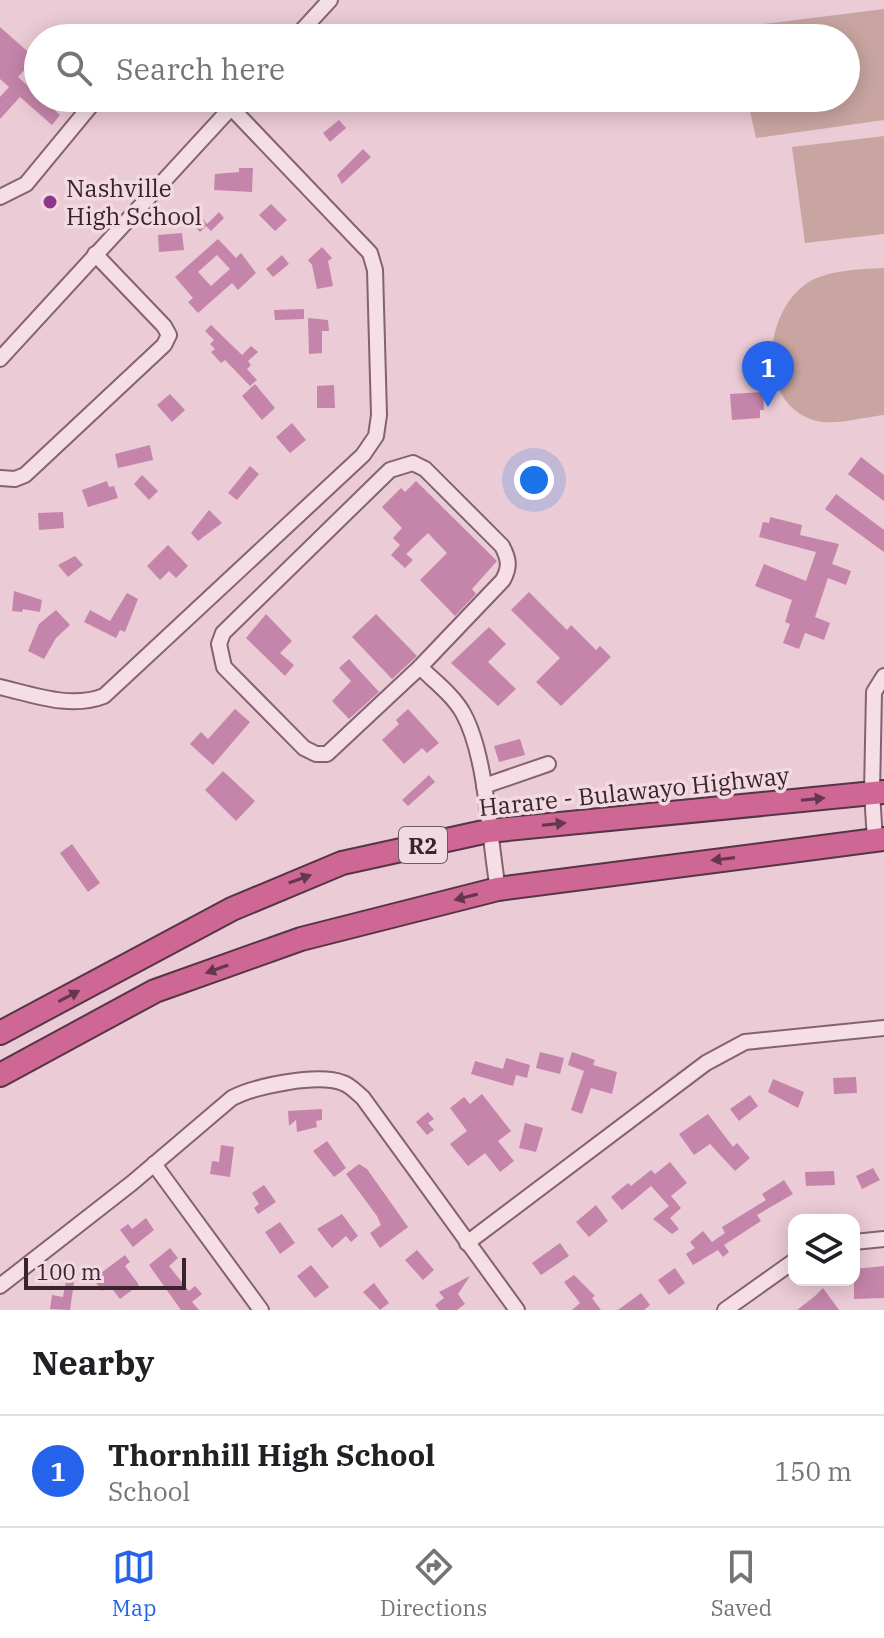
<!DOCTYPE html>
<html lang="en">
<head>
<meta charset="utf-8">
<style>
	body { margin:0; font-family:"IBM Plex Serif",serif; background:#f2f2f2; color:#202124 }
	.controls { position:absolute; right:24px; bottom:24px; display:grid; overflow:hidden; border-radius:16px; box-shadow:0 4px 20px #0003 }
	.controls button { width:72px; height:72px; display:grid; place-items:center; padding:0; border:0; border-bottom:2px solid #e0e0e0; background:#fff; color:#202124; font:40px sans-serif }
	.scale { position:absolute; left:24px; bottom:20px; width:162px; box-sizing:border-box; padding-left:8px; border:4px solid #38232e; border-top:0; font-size:22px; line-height:28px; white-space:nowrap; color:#38232e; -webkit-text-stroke:6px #f3dae1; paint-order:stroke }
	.you { position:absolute; left:534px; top:480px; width:28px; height:28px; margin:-20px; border:6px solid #fff; border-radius:50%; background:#1a73e8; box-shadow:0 0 0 12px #1a73e833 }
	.badge { display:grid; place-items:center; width:52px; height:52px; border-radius:50%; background:#2563eb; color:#fff; font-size:26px; font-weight:700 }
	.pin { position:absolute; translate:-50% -66px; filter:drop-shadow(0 2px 4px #0008) }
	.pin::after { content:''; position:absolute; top:42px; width:28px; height:24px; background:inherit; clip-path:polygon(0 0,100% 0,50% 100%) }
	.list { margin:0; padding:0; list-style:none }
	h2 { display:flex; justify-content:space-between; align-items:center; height:104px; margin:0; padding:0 32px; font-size:34px }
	h2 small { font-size:26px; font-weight:400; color:#757577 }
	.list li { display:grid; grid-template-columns:52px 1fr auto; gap:24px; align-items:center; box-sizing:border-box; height:112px; padding:0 32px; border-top:2px solid #e0e0e0 }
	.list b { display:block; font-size:30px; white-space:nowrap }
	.list p { margin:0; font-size:26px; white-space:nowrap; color:#757577 }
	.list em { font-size:26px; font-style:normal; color:#757577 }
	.icon { flex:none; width:44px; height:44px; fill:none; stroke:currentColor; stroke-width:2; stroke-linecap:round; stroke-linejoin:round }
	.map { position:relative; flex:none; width:884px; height:1310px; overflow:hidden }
	.search { position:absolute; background:#fff; box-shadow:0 4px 20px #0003; left:24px; right:24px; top:24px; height:88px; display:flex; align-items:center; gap:20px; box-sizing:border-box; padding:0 28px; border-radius:44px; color:#757577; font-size:30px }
	.sheet { height:216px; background:#fff }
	nav { display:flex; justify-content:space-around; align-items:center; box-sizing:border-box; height:112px; border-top:2px solid #e0e0e0; background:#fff; font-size:22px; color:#757577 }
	nav a { display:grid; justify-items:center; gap:4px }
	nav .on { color:#2563eb }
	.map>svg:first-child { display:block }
	.grass { fill:#c8a5a0 }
	.building { fill:#c585aa; fill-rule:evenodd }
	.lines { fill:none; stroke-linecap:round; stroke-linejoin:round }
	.minor-casing { stroke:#866172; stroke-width:18 }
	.highway-casing { stroke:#553446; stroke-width:26 }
	.minor { stroke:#f6dee5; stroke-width:14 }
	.highway { stroke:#cf6795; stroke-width:22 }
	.oneway { fill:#65374d }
	.poi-dot { fill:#8e378f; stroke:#f3dae1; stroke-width:3 }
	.labels { text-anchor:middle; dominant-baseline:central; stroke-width:7; stroke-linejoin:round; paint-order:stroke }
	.shield { fill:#f3dae1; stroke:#705a64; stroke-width:2 }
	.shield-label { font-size:22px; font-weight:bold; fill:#38232e }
	.poi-label { font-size:24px; fill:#38232e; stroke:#f3dae1; text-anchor:start }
	.street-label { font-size:24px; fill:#38232e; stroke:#f3dae1 }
</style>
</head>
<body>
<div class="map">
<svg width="884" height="1310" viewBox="0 0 884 1310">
	<rect width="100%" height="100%" fill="#ebcbd5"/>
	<g class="grass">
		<polygon points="884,9 884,120 756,138 747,98 846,98 846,38 735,38 733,28"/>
		<polygon points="884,136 884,234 805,243 792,147"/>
		<path d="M884,268V415C866,417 840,424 822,422C757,411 760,316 806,284C825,270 861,269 884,268Z"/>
	</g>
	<g class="building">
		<polygon points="0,27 35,58 18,77 60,115 52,125 20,97 0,119 0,97 9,87 0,79"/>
		<polygon points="339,120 346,128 330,142 323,133"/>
		<polygon points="363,149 371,157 342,184 337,175"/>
		<polygon points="239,168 253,168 252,192 214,190 215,174 239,172"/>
		<polygon points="271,204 287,220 275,231 259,215"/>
		<polygon points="219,212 224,218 211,231 206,226 200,232 192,224 200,216 207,224"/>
		<polygon points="182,233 184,250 159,252 158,235"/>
		<path d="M218,239L236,258L241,253L256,273L238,290L232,283L198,313L188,302L193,298L175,277ZM217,255L230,269L211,286L198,272Z"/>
		<polygon points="322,247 332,258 328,261 333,286 317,289 312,265 308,260"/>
		<polygon points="282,255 289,264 273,277 266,269"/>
		<polygon points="304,309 304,319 275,320 274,310"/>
		<polygon points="308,318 328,320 329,331 322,331 322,353 309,354"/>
		<polygon points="211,325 242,355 251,346 258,352 248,361 251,365 247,369 257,380 250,386 225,360 221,363 211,352 215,349 210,344 214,340 205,331"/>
		<polygon points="255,384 275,408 262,420 242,396"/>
		<polygon points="334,385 335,408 317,408 317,386"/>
		<polygon points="763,392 764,410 760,410 760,418 732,420 730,394"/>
		<polygon points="170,394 185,410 172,422 157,405"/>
		<polygon points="292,423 306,440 290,453 276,437"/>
		<polygon points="150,445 153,460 118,468 115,454"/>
		<polygon points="861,457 884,475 884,501 848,474"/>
		<polygon points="250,466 259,474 237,500 228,493"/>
		<polygon points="142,475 158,491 149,500 134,484"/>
		<polygon points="107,481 109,487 114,486 118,498 88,507 82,490"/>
		<polygon points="416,481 497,561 472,589 476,594 455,616 420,580 447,553 428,533 406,554 413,560 405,568 391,555 400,545 393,538 402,528 382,507 401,488 405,492"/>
		<polygon points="836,494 884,530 884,552 825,509"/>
		<polygon points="209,510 222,523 198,541 191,533"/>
		<polygon points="63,512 64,528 39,530 38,513"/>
		<polygon points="770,517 802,525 800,535 839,544 832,564 851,571 846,585 828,578 815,617 830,623 824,640 805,633 799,649 783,643 790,624 785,622 792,600 755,586 764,564 806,581 816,552 759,537 763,522 769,523"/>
		<polygon points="168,545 188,566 176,578 169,571 160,580 147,566"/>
		<polygon points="75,556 83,565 68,577 58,565"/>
		<polygon points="14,591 42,600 40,612 23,609 22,612 12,611"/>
		<polygon points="529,592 567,630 571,625 596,650 600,646 611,657 561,706 536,682 560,658 511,610"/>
		<polygon points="127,593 138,599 125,632 120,630 116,638 84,622 90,610 110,621"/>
		<polygon points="56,610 70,625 56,638 44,659 28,651 39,624"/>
		<polygon points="266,614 292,641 280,653 294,665 285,676 246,638"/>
		<polygon points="376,614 417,656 392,679 352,637"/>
		<polygon points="489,627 506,644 488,662 516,689 498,706 451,663"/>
		<polygon points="349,659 379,692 349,719 332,701 351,681 339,668"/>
		<polygon points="235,709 250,722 213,765 190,744 201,732 208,739"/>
		<polygon points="408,709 439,743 427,753 422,748 404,764 382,740 399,724 396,720"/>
		<polygon points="520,739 525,755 499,762 494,746"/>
		<polygon points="223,771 255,801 236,821 205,790"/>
		<polygon points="429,775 435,782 408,806 402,800"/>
		<polygon points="72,844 100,883 88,892 60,853"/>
		<polygon points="540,1052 564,1058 560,1074 536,1068"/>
		<polygon points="572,1052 595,1060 593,1065 617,1072 612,1094 591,1088 582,1114 571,1110 584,1071 568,1065"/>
		<polygon points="506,1058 530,1065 527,1078 516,1075 513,1086 471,1074 475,1061 503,1069"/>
		<polygon points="856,1077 857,1093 834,1094 833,1078"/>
		<polygon points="773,1079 804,1092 798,1108 768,1092"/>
		<polygon points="482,1094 511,1131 498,1141 514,1161 500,1172 485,1153 468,1166 450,1144 467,1131 450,1108 464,1097 470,1104"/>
		<polygon points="750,1095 758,1106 739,1121 730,1109"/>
		<polygon points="322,1109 322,1120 316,1121 317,1127 297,1132 296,1120 289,1126 288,1111"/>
		<polygon points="428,1112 434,1119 428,1123 434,1130 427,1135 416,1122"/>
		<polygon points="708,1114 733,1147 737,1143 750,1158 735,1171 710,1144 694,1155 679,1134"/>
		<polygon points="525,1123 543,1128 536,1152 519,1148"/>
		<polygon points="327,1141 346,1168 334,1177 313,1151"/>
		<polygon points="221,1145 234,1147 230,1177 210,1174 212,1161 219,1162"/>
		<polygon points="670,1162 687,1183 671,1196 681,1208 670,1218 679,1229 672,1234 653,1219 669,1206 651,1186 622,1210 611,1197 628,1183 631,1186 651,1170 655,1174"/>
		<polygon points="359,1164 367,1169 408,1227 380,1248 370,1233 381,1225 377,1216 346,1174"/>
		<polygon points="873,1168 880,1180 862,1189 856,1176"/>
		<polygon points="834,1171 835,1185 806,1186 805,1172"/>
		<polygon points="784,1180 793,1194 757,1215 761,1221 724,1245 729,1252 723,1257 718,1250 693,1265 686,1254 695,1248 690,1242 703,1231 712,1242 725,1233 722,1227 766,1200 762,1194"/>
		<polygon points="264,1185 276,1202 258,1214 254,1208 259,1204 252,1193"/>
		<polygon points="596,1205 608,1221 589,1237 576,1222"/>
		<polygon points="342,1214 358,1236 351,1242 346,1236 332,1248 317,1229"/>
		<polygon points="146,1218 154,1230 133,1247 120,1230 128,1224 132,1229"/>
		<polygon points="280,1222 295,1243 280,1254 265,1232"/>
		<polygon points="560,1243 569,1256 541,1275 532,1263"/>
		<polygon points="170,1248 178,1258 169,1266 189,1291 195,1286 202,1294 192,1302 199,1310 181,1310 149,1265"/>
		<polygon points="417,1250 434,1270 423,1280 405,1260"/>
		<polygon points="125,1255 130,1262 125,1266 139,1285 120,1299 110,1286 102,1291 96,1283 100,1280 97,1276"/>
		<polygon points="311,1265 329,1287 315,1298 297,1276"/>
		<polygon points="884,1266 884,1298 854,1299 854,1269"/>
		<polygon points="675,1268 685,1283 669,1295 658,1280"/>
		<polygon points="574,1275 595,1296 592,1298 601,1310 572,1310 580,1303 564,1282"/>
		<polygon points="470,1276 458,1294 465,1304 457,1310 439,1310 435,1305 444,1298 439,1292"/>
		<polygon points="66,1281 74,1282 70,1310 50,1309 52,1295 63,1297"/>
		<polygon points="374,1283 389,1303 380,1310 363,1292"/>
		<polygon points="823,1288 839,1310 797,1310 815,1296"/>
		<polygon points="641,1293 650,1305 644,1310 618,1310"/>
	</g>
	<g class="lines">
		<defs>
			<g id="minor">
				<polyline points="295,38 330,0"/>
				<polyline points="0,197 26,184 97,98"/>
				<polyline points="0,359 240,98"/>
				<path d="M413,463L425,469L502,546C509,559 510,567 503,580L420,667L327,754H316L304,748L224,667L219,644L223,633L390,470Z"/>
				<polyline points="0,478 15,479 25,475 164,345 169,335 164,326 95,254"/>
				<path d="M420,667C434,681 453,695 463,713C487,756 489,839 498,889"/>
				<path d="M0,687C34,695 71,709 104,696L363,455L376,436L379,415L375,270L370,253L222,98"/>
				<polyline points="484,786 548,764"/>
				<polyline points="875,840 872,793 874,692 884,676"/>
				<polyline points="154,1164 261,1310"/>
				<polyline points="854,1242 884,1239"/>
				<polyline points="467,1243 706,1063 745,1042 884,1028"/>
				<path d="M0,1286L132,1183L232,1098C255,1086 318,1073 343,1083C350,1085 357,1093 363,1098L517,1310"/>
				<polyline points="725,1310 794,1261"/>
			</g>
			<g id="highway">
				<polyline points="0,1033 232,909 342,863 488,831 884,792"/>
				<polyline points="0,1075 155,991 301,939 498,889 884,839"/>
			</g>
		</defs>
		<use href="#minor" class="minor-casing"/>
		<use href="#highway" class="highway-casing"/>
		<use href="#minor" class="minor"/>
		<use href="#highway" class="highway"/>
	</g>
	<defs><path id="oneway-solid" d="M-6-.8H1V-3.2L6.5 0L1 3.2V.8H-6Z" transform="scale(2)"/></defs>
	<g class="oneway">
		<use href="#oneway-solid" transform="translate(813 799) rotate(-6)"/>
		<use href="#oneway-solid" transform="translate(554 824) rotate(-6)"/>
		<use href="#oneway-solid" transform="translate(723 859) rotate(173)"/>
		<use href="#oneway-solid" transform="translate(300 879) rotate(-20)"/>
		<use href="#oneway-solid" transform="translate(466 897) rotate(166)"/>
		<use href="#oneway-solid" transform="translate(217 969) rotate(160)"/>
		<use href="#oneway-solid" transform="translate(69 996) rotate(-28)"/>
	</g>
	<circle class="poi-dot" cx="50" cy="202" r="8"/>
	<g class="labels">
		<rect class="shield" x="399" y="827" width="48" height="36" rx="6"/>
		<g class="shield-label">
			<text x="423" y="845">R2</text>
		</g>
		<g class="poi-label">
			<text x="66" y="188">Nashville<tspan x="66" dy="28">High School</tspan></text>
		</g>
		<g class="street-label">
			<text transform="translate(634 791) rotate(-6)">Harare - Bulawayo Highway</text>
		</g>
	</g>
</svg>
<div class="controls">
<button><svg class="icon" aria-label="layers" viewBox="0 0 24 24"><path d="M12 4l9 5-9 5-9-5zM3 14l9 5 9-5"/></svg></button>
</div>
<div class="scale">100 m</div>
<div class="you"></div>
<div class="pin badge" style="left:768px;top:407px">1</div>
<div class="search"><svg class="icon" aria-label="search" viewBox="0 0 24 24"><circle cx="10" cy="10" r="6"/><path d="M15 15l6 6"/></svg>Search here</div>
</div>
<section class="sheet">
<h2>Nearby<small></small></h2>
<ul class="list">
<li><span class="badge">1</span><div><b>Thornhill High School</b><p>School</p></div><em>150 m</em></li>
</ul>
</section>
<nav>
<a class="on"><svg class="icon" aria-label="map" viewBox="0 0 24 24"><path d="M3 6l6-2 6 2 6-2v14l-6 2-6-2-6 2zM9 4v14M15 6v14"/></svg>Map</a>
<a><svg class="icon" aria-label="directions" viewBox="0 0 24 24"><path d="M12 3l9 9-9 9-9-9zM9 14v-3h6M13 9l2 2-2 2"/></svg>Directions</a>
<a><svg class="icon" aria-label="saved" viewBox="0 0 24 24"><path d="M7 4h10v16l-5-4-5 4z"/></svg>Saved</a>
</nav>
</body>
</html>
